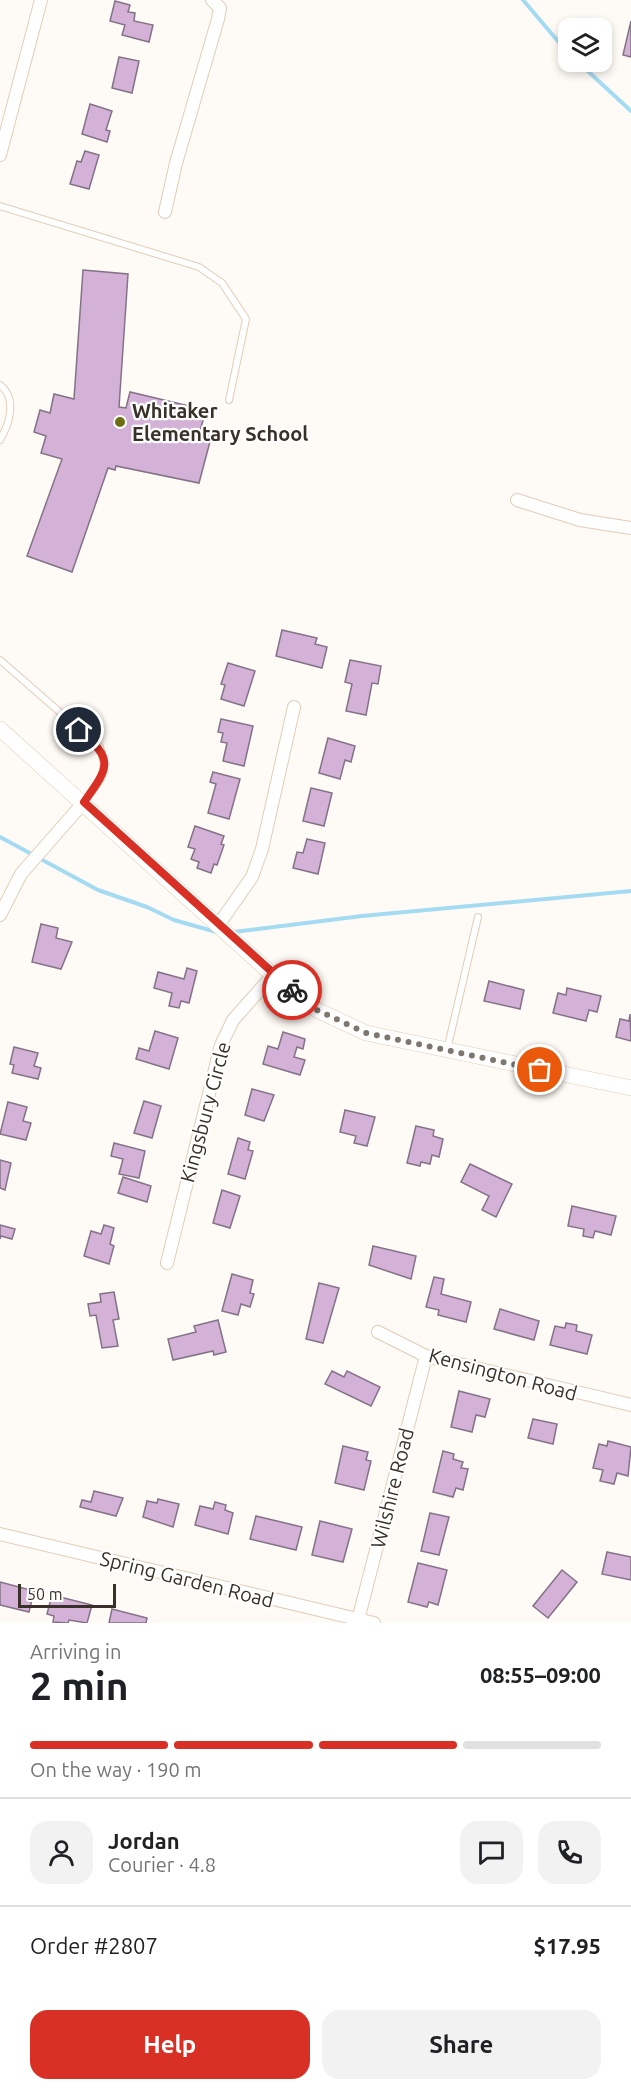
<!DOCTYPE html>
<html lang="en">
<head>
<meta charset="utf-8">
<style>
  body { margin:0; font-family:Ubuntu,sans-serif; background:#f2f2f2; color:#202124; height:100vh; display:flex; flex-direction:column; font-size:22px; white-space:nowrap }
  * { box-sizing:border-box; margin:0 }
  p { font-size:20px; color:#757577 }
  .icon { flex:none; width:33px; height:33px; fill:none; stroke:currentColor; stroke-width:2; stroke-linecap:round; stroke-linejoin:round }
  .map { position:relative; height:1623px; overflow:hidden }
  .side { display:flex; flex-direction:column; background:#fff; flex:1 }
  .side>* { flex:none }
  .tools { position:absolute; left:558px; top:18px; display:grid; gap:12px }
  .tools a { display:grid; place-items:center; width:54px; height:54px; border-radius:12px; background:#fff; box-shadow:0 3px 9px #0003; font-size:30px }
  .scale { position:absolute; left:18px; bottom:15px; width:98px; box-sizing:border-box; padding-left:6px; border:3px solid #393128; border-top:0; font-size:16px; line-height:21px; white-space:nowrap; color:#393128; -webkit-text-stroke:4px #fff; paint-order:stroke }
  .pin { position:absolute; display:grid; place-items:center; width:51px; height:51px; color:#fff; margin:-26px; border:3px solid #fff; border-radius:50%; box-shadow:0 2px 6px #0007 }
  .courier { position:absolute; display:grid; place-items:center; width:60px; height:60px; margin:-30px; border:4px solid #d93025; border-radius:50%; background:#fff; color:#222; box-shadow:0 2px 8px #0007 }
  .head em { font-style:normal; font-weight:700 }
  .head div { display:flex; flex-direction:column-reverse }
  .head { display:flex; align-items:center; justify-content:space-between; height:102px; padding:0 30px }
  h1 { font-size:39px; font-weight:700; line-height:45px }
  .bar { display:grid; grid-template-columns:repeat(4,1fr); gap:9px 6px; align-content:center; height:72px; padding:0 30px }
  .bar i { height:8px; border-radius:4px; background:#e0e0e0 }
  .bar .selected { background:#d93025 }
  .bar p { grid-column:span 4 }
  .line { display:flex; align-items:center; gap:15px; padding:0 30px; border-top:2px solid #e0e0e0 }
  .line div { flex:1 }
  .round { display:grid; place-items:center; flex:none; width:63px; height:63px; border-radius:18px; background:#f2f2f2 }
  .button { display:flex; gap:12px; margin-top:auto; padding:12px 30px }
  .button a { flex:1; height:69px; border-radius:18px; background:#d93025; color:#fff; font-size:24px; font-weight:700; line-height:69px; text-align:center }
  .button a+a { background:#f2f2f2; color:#202124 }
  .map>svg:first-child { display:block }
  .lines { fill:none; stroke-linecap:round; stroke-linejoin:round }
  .stream { stroke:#a5dbf2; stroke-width:4 }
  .building { fill:#d4b2d8; stroke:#847287; stroke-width:1.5 }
  .service-casing { stroke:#e2cdb7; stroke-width:8 }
  .minor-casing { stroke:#e2cdb7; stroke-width:14 }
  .tertiary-casing { stroke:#e2cdb7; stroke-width:16 }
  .service { stroke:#fff; stroke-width:6 }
  .minor { stroke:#fff; stroke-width:12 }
  .tertiary { stroke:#fff; stroke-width:15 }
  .done { stroke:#7e7770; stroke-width:6; stroke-dasharray:0 10.8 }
  .route { stroke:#d93025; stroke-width:8 }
  .poi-dot { fill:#6c6f13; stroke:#fff; stroke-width:2 }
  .labels { text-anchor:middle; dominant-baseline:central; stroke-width:4.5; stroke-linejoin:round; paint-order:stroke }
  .poi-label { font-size:20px; font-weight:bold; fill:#393128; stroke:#fff; text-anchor:start }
  .street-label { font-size:20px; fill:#393128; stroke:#fff }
</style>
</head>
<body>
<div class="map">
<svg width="631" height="1623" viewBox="0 0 631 1623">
  <rect width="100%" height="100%" fill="#fefaf5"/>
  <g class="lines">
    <g class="stream">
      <path d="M 523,0 L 568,53"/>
      <path d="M 578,62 L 631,111"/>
      <path d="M 0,837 L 98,890 L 147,907 L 174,920 L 220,933"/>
      <path d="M 233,932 L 362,916 L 631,891"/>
    </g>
  </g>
  <g class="building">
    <path d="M 115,1 L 130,5 L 128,12 L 135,13 L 134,21 L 153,25 L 149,42 L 122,35 L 125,25 L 110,21 Z"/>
    <path d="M 631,21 L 631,57 L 623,55 Z"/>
    <path d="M 119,57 L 139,61 L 132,93 L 112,88 Z"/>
    <path d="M 90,104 L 112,111 L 106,130 L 110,131 L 107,142 L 82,134 Z"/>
    <path d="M 85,151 L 99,155 L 89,189 L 70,184 L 77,161 L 81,162 Z"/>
    <path d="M 83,270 L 128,274 L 119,407 L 126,408 L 130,392 L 206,410 L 200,431 L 212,434 L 199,483 L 116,466 L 115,470 L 108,468 L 72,572 L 27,556 L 62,459 L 41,453 L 46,436 L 34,432 L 40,410 L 50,413 L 54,394 L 74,399 Z"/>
    <path d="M 282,630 L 317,638 L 315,644 L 327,647 L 322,668 L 276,656 Z"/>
    <path d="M 350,660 L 381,666 L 378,684 L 372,683 L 366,715 L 346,711 L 352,684 L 345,682 Z"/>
    <path d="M 228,663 L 255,671 L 244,706 L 221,699 L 225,685 L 221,684 Z"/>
    <path d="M 221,719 L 253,726 L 244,766 L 223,761 L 227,743 L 221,742 L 223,733 L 218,732 Z"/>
    <path d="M 328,738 L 355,746 L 351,762 L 345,760 L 340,779 L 319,773 Z"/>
    <path d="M 213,772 L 240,779 L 229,819 L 208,813 L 216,784 L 210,782 Z"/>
    <path d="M 311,788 L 332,793 L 324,826 L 303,821 Z"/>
    <path d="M 195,826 L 224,836 L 221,844 L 224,845 L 217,865 L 214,864 L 211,873 L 197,868 L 199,862 L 191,859 L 195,849 L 188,847 Z"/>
    <path d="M 307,839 L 325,843 L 318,874 L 293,868 L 297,852 L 303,853 Z"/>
    <path d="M 41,924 L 58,928 L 56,938 L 72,942 L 61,969 L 32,962 Z"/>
    <path d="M 187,968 L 197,971 L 189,1003 L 181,1001 L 179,1008 L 169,1006 L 172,993 L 154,988 L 158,972 L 184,979 Z"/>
    <path d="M 489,981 L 524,990 L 520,1009 L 484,1001 Z"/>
    <path d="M 567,988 L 601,996 L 597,1012 L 589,1010 L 586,1021 L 553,1013 L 558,993 L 566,995 Z"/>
    <path d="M 630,1014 L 631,1041 L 616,1037 L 620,1019 L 629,1021 Z"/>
    <path d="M 155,1031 L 178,1038 L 169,1069 L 136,1059 L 139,1048 L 149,1051 Z"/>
    <path d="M 283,1032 L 305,1039 L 303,1049 L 297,1047 L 294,1057 L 305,1060 L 300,1075 L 263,1064 L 268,1046 L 278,1049 Z"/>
    <path d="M 14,1047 L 38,1053 L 34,1066 L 41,1068 L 38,1079 L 12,1073 L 14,1065 L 10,1064 Z"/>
    <path d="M 252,1089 L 274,1095 L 264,1121 L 245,1115 Z"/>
    <path d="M 144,1101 L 161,1106 L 152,1138 L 134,1133 Z"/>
    <path d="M 8,1102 L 27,1107 L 23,1121 L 31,1123 L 26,1140 L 0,1134 Z"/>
    <path d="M 345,1110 L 375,1117 L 367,1146 L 354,1143 L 356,1136 L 340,1132 Z"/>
    <path d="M 416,1126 L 434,1130 L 433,1136 L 443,1139 L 439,1157 L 432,1155 L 430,1164 L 421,1162 L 420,1166 L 407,1163 Z"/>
    <path d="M 238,1138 L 250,1142 L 248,1150 L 253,1151 L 245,1179 L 228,1174 Z"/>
    <path d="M 114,1143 L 145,1151 L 139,1178 L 119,1174 L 123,1159 L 111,1156 Z"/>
    <path d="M 0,1160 L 11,1163 L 5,1190 L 0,1188 Z"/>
    <path d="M 470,1164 L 512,1184 L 496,1217 L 482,1210 L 489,1196 L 461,1182 Z"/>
    <path d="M 123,1177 L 151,1186 L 147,1202 L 118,1193 Z"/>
    <path d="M 222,1190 L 240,1196 L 230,1228 L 213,1223 Z"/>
    <path d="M 572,1206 L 616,1216 L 611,1235 L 595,1231 L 593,1238 L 583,1236 L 584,1229 L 568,1226 Z"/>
    <path d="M 0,1225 L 15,1229 L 12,1239 L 1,1236 L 0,1239 Z"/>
    <path d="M 104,1225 L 114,1228 L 110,1244 L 114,1246 L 109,1264 L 84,1256 L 91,1231 L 101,1234 Z"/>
    <path d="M 373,1246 L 416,1256 L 411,1279 L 369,1265 Z"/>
    <path d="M 232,1274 L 253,1280 L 250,1293 L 254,1294 L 250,1307 L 241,1304 L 238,1315 L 222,1311 Z"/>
    <path d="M 434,1277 L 444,1279 L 441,1294 L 471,1302 L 466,1322 L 438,1315 L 439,1310 L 426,1307 Z"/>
    <path d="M 319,1283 L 339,1288 L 323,1343 L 306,1339 Z"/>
    <path d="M 114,1292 L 119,1319 L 113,1320 L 118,1346 L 102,1348 L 96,1315 L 90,1316 L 88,1304 L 101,1302 L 100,1294 Z"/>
    <path d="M 500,1309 L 539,1321 L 534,1340 L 494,1329 Z"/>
    <path d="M 218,1320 L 226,1352 L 214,1355 L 213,1351 L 173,1360 L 168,1339 L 196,1332 L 194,1326 Z"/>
    <path d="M 566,1323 L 577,1325 L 576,1331 L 592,1335 L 587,1354 L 550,1345 L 555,1326 L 565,1328 Z"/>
    <path d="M 332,1371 L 344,1377 L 347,1371 L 380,1387 L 371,1406 L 325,1384 Z"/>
    <path d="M 459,1391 L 490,1399 L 485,1417 L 476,1415 L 472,1432 L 451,1427 Z"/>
    <path d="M 533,1419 L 557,1424 L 553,1444 L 528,1438 Z"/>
    <path d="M 608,1441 L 631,1447 L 628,1476 L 617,1473 L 614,1484 L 600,1481 L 603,1470 L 593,1468 L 599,1444 L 607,1446 Z"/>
    <path d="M 343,1446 L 368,1452 L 366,1460 L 371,1461 L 364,1490 L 335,1483 Z"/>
    <path d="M 443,1451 L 454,1454 L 453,1459 L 463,1462 L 461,1468 L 468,1469 L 463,1490 L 456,1488 L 453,1497 L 433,1492 Z"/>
    <path d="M 94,1491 L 123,1498 L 116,1516 L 80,1507 L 82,1500 L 91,1502 Z"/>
    <path d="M 158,1499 L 179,1504 L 173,1527 L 143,1517 L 147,1501 L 157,1503 Z"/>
    <path d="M 215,1502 L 226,1505 L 225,1510 L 233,1513 L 228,1534 L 195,1525 L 200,1506 L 213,1509 Z"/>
    <path d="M 430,1513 L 449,1517 L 439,1555 L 421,1551 Z"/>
    <path d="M 256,1516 L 302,1527 L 296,1550 L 250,1539 Z"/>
    <path d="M 320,1521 L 352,1529 L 343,1562 L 312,1555 Z"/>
    <path d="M 607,1552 L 631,1557 L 631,1580 L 602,1574 Z"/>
    <path d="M 418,1563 L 447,1570 L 438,1605 L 429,1602 L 427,1607 L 408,1602 Z"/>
    <path d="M 562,1570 L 577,1582 L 548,1618 L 533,1606 Z"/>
    <path d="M 0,1582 L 34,1591 L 29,1612 L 0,1605 Z"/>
    <path d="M 52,1595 L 92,1605 L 87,1623 L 69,1620 L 68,1623 L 53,1622 L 54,1616 L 47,1614 Z"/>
    <path d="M 112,1609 L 147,1618 L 146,1623 L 109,1623 Z"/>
  </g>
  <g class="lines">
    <defs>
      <g id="service">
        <path d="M 0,206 L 199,267 L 222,283 L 246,319 L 229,400"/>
        <path d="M 0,385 C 17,398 10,423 0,440"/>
        <path d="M 0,660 L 100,747 C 109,776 101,779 84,802"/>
        <path d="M 447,1050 L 478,917"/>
      </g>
      <g id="minor">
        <path d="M 0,155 L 41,0"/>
        <path d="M 165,212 L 176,163 L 218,19 L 220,8 L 212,0"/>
        <path d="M 517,500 L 580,520 L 631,528"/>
        <path d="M 0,915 L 21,874 L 84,802"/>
        <path d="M 219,924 L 252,877 L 262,849 L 294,707"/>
        <path d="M 167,1263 L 221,1045 L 233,1020 L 273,975"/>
        <path d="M 378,1332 L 426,1356 L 631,1405"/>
        <path d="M 0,1534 L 374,1623"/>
        <path d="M 358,1620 L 426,1356"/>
      </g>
      <path id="tertiary" d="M 0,729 L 273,975 L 317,1010 L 366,1033 L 631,1088"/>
    </defs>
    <use href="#service" class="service-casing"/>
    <use href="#minor" class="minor-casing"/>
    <use href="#tertiary" class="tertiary-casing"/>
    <use href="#service" class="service"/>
    <use href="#minor" class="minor"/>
    <use href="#tertiary" class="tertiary"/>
  </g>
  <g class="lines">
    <path class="done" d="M 292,990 L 317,1010 L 366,1033 L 540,1070"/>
    <path class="route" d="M 79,730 C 115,760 109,767 84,802 L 292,990"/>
  </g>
  <circle class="poi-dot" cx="120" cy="422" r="6"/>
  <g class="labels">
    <g class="poi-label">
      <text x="132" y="410">Whitaker<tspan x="132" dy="23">Elementary School</tspan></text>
    </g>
    <g class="street-label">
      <text transform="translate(205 1112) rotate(-75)">Kingsbury Circle</text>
      <text transform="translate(503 1374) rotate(15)">Kensington Road</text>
      <text transform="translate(392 1488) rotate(-76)">Wilshire Road</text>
      <text transform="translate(187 1579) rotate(14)">Spring Garden Road</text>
    </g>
  </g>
</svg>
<div class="tools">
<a><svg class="icon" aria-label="layers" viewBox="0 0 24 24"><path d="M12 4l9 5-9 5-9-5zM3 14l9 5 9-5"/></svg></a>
</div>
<div class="scale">50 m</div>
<div class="pin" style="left:540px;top:1070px;background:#ea580c"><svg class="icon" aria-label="bag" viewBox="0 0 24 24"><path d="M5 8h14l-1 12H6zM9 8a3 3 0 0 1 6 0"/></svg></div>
<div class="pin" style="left:79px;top:730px;background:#1f2937"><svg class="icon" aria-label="home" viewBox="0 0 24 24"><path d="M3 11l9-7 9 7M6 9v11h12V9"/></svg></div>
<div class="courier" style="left:292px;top:990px"><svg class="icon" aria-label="bike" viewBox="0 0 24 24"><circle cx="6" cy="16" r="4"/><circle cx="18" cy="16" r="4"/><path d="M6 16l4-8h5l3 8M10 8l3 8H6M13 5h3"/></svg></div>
</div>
<section class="side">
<div class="head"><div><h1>2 min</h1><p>Arriving in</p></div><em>08:55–09:00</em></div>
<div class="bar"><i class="selected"></i><i class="selected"></i><i class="selected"></i><i></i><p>On the way · 190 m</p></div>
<div class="line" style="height:108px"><a class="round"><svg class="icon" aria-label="person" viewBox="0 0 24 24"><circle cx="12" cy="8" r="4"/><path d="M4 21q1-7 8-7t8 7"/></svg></a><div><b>Jordan</b><p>Courier · 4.8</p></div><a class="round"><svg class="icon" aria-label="chat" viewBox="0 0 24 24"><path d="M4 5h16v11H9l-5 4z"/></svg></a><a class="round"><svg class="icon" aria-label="phone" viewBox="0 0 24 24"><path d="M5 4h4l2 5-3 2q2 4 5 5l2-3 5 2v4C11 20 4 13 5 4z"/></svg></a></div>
<div class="line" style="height:78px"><div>Order #2807</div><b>$17.95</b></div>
<div class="button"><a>Help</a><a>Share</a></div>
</section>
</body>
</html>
